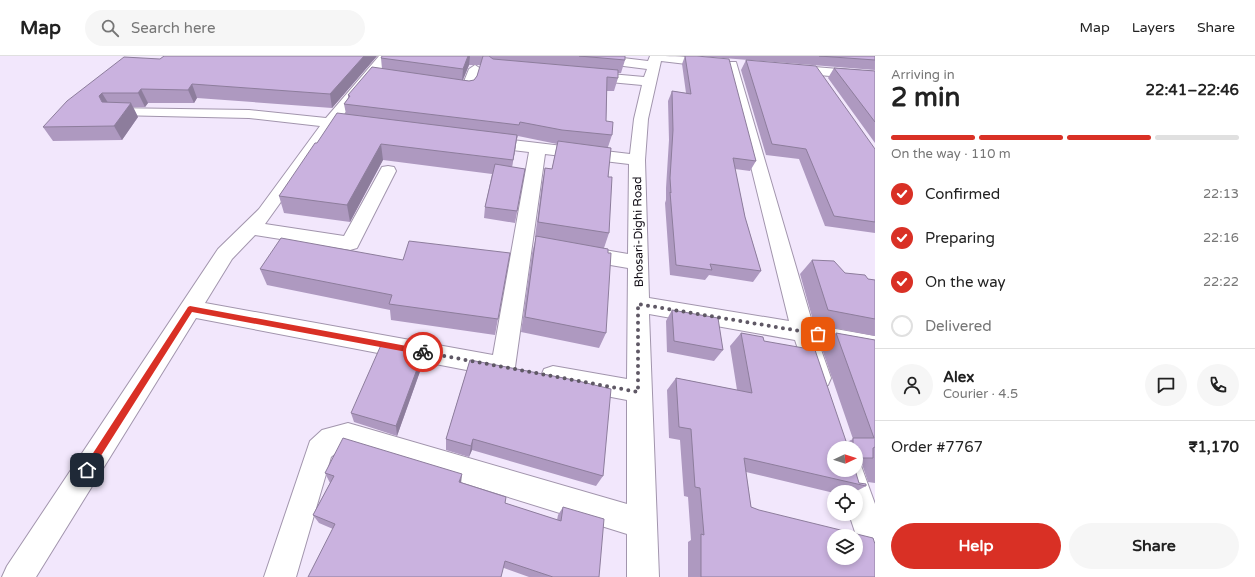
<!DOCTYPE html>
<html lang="en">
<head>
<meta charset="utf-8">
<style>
  body { margin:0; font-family:"Varela Round",sans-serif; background:#f6f6f6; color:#222; height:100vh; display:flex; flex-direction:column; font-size:15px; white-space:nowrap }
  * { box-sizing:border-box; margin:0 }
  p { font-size:13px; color:#767676 }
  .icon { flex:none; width:22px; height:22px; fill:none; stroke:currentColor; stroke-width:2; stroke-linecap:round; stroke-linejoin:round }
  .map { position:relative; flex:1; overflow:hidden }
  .side { display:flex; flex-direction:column; background:#fff; width:380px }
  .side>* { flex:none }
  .needle { width:26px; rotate:86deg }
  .fabs { position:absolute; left:827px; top:385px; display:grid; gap:8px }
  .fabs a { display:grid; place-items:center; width:36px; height:36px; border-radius:50%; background:#fff; box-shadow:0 2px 6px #0003; font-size:20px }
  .pin { position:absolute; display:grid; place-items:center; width:34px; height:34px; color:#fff; margin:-17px; border-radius:8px; box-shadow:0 2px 6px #0006 }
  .courier { position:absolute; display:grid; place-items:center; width:40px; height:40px; margin:-20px; border:3px solid #d93025; border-radius:50%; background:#fff; color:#222; box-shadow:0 1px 5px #0007 }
  .headline em { font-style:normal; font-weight:700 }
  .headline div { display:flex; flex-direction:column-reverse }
  .headline { display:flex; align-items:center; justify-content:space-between; height:68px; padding:0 16px }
  h1 { font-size:26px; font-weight:700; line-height:30px }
  .bar { display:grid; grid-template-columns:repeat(4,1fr); gap:6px 4px; align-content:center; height:48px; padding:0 16px }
  .bar i { height:5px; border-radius:3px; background:#e0e0e0 }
  .bar .on { background:#d93025 }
  .bar p { grid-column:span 4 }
  .line { display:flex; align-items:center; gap:10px; padding:0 16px; border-top:1px solid #e0e0e0 }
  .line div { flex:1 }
  .round { display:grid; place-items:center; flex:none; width:42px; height:42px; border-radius:21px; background:#f6f6f6 }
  ol { padding:0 16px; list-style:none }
  li { display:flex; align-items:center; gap:12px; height:44px }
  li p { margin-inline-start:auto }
  li .icon { padding:4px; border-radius:50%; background:#d93025; color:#fff; stroke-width:4 }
  li:last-child { color:#767676 }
  li i { width:22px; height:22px; border:2px solid #e0e0e0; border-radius:50% }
  .button { display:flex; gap:8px; margin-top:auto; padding:8px 16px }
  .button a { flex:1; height:46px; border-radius:24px; background:#d93025; color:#fff; font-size:16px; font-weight:700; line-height:46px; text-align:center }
  .button a+a { background:#f6f6f6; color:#222 }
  header { display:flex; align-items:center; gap:24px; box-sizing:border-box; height:56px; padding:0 20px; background:#fff; border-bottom:1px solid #e0e0e0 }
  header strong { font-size:19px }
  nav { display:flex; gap:22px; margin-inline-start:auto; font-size:14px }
  .search { width:280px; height:36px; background:#f6f6f6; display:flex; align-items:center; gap:10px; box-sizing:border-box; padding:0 14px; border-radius:22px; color:#767676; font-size:15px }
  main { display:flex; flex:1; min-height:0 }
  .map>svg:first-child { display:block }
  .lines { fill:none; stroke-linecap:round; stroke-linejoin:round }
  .minor-casing { stroke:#a295ad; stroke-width:2 }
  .minor { fill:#fff; fill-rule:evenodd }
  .wall { fill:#ae99c0; fill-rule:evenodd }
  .shaded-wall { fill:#8d7d9c }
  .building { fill:#cab2df; stroke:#8d7d9c; fill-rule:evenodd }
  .route { fill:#d93025 }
  .done { stroke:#5f5865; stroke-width:4; stroke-dasharray:0 7.2 }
  .labels { text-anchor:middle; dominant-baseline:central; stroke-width:3; stroke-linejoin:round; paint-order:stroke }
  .street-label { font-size:12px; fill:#100b14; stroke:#fff }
</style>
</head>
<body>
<header>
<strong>Map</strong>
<div class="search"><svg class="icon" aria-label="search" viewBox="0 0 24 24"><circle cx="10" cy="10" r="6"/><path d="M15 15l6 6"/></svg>Search here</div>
<nav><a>Map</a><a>Layers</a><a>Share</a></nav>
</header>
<main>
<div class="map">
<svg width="875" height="521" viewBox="0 0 875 521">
  <rect width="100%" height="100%" fill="#f2e7fc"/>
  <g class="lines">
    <defs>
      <g id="minor">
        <path d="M 379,0 L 392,0 L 340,63 L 365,67 L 367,70 L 365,73 L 360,74 L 334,72 L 265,168 L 344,180 L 382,111 L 388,110 L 394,111 L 396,115 L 357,192 L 350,194 L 255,179 L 232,203 L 205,247 L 493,299 L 529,96 L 487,91 L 482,89 L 479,86 L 482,83 L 487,81 L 630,98 L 634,63 L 642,29 L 588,24 L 581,20 L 588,16 L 644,21 L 647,13 L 577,4 L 571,0 L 606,0 L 648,5 L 650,0 C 662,0 712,0 718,7 L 712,11 L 661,5 L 648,63 L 645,104 L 649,242 L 789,265 L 726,9 L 728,6 L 736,6 L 813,269 L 875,280 L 875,298 L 819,288 L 831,322 L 828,329 L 819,332 L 810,329 L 795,284 L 649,258 L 659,521 L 627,521 L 627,478 L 348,391 L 339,394 L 331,401 L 296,521 L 264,521 L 310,385 L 322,374 L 348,367 L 627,448 L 627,344 L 553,330 L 544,327 L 541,320 L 544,313 L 553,310 L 627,323 L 628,212 L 581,204 L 574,202 L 571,197 L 574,192 L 581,190 L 628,198 L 629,108 L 545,98 L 515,311 L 511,318 L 503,321 L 196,262 L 36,521 L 2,521 L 7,510 L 218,193 L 259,153 L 320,70 L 249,62 L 115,59 L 110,58 L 108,55 L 110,52 L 249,54 L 326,62 Z"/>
        <path d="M 475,9 L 481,13 L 473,36 C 464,38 452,35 443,33 L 441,30 L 443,27 L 448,26 L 463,28 L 469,13 Z"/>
        <path d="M 790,9 L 875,16 L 875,24 L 785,16 L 784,13 Z"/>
        <path d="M 856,403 L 859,404 L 875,448 L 875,507 L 864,503 L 849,458 L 856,458 L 856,436 L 842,436 L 835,414 L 856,414 Z"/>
      </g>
    </defs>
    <use href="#minor" class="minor-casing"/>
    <use href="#minor" class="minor"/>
  </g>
  <g class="wall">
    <path d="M 164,0 L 377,0 L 332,52 L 197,42 L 194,47 L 148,47 L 145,51 L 133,51 L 138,61 L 122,84 L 53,85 L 43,71 L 160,3 Z"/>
    <path d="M 382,0 L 625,0 L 625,4 L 621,17 L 618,17 L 618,22 L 614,35 L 607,35 L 606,65 L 612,79 L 608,91 L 609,177 L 604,192 L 606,277 L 599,292 L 521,276 L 532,197 L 536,181 L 535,181 L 542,127 L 545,112 L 552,113 L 557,88 L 518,80 L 517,83 L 512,111 L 525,113 L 515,167 L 484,162 L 485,151 L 492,118 L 383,104 L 350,166 L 284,157 L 279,140 L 317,87 L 346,58 L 344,48 L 348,42 L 348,39 L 382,13 L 381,2 ZM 469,9 L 481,9 L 477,20 L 474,24 L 469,25 L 463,24 Z"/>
    <path d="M 685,0 L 697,0 L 756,105 L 750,115 L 735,113 L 745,161 L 761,215 L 753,226 L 709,219 L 705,224 L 670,219 L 665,147 L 666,144 L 666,132 L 669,84 L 668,45 L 672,35 L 686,37 L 682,8 Z"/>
    <path d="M 698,0 L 875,0 L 875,14 Z"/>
    <path d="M 746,4 L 875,93 L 875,177 L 825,170 L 799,103 L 766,99 L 741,14 Z"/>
    <path d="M 834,12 L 875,15 L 875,87 L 828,22 Z"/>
    <path d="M 403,204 L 507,213 L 495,279 L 391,264 L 390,254 L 267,229 L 260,213 Z"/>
    <path d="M 812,204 L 845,217 L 868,223 L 875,224 L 875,280 L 814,268 L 800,218 Z"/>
    <path d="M 672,254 L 723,294 L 714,305 L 667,296 L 666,265 Z"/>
    <path d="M 741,277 L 764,285 L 847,386 L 853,383 L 821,290 L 836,277 L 875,284 L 875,427 L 868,426 L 862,408 L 856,412 L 856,392 L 834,392 L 859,427 L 866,430 L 855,436 L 834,436 L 834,437 L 746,416 L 751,451 L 875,521 L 688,521 L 688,486 L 691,484 L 688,441 L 684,440 L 680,384 L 669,382 L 667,334 L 676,322 L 737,334 L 730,290 Z"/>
    <path d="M 423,297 L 423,307 L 397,380 L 354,366 L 351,357 Z"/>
    <path d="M 470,304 L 603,420 L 596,430 L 472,394 L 469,401 L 446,394 L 446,383 Z"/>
    <path d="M 325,417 L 461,427 L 505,447 L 557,464 L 558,459 L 563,451 L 599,521 L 529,521 L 504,512 L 333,473 L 319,467 L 313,459 L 330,427 Z"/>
  </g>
  <g class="shaded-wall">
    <path d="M 364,0 L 377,0 L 332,52 L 330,38 Z"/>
    <path d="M 468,0 L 470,0 L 469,9 L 462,26 L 463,13 Z"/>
    <path d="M 192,28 L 197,42 L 194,47 L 188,34 Z"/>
    <path d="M 141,33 L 148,47 L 145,51 L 138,37 Z"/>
    <path d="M 102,37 L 110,50 L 107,54 L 99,40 Z"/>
    <path d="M 131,47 L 138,61 L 122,84 L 114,70 Z"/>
    <path d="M 517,79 L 515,95 L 510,120 L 513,104 Z"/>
    <path d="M 381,88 L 383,104 L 350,166 L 347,149 Z"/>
    <path d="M 423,297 L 423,307 L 397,380 L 396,370 Z"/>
    <path d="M 473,383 L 472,394 L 469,401 L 471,390 Z"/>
    <path d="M 462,418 L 461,428 L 459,426 Z"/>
  </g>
  <g class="building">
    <path d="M 164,0 L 364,0 L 330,38 L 192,28 L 188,34 L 141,33 L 138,37 L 102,37 L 99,40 L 102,46 L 131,47 L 114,70 L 43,71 L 67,45 L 124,1 L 160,3 Z"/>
    <path d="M 382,0 L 468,0 L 463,13 L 381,2 Z"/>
    <path d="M 483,0 L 489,0 L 493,3 L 618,14 L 618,22 L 607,21 L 606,65 L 613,66 L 612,79 L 562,74 L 520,66 L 519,69 L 344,48 L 350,40 L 348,39 L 372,11 L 469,25 L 474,24 L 477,20 Z"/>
    <path d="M 579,0 L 625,0 L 625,4 Z"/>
    <path d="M 685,0 L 697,0 L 729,3 L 756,105 L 733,102 L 745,161 L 761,215 L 710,208 L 712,214 L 676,209 L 670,136 L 671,137 L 670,122 L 673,74 L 672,35 L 691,38 Z"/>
    <path d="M 819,0 L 875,0 L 875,4 Z"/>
    <path d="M 746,4 L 816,10 L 875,93 L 875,166 L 834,160 L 806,93 L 772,88 Z"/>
    <path d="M 834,12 L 875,15 L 875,66 Z"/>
    <path d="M 337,57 L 517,79 L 513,104 L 381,88 L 347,149 L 279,140 L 315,87 L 317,87 Z"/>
    <path d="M 558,85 L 611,92 L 608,121 L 612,121 L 609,177 L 538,166 L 545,112 L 552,113 Z"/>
    <path d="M 495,108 L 525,113 L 517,155 L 485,151 Z"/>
    <path d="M 536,180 L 608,193 L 608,197 L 611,197 L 606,277 L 525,261 Z"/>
    <path d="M 281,182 L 403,204 L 409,185 L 510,197 L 498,263 L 389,248 L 392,239 L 260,213 Z"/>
    <path d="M 812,204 L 834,205 L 845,217 L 865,219 L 868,223 L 875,224 L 875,263 L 828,254 Z"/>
    <path d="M 672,254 L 718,262 L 723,294 L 674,285 Z"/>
    <path d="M 741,277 L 763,281 L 764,285 L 815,294 L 848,391 L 852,392 L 834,392 L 834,414 L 855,414 L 859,427 L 866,428 L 866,430 L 744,402 L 751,451 L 759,454 L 873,482 L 875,488 L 875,521 L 701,521 L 701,478 L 704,479 L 700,432 L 695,431 L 691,373 L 679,371 L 676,322 L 752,337 ZM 834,480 L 856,480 L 856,502 L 834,502 Z"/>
    <path d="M 836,277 L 875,284 L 875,391 L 873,392 L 873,402 L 856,402 L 856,392 L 853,392 L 853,382 L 874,382 Z"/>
    <path d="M 381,289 L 423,297 L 396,370 L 351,357 Z"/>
    <path d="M 470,304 L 574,324 L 611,333 L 603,420 L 473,383 L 471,390 L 446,383 Z"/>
    <path d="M 343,382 L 462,418 L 459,426 L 506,441 L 505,447 L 561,465 L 563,451 L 604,463 L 599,521 L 553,521 L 505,505 L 501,521 L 308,521 L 335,468 L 313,459 L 334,420 L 325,417 Z"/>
  </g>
  <path class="route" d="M 190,250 L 423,293 L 426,296 L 423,299 L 192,256 L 90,417 L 84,417 L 84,411 L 188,251 Z"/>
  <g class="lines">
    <path class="done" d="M 423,296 L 638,336 L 638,248 L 818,278"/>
  </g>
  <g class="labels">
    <g class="street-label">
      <text transform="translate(638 176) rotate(-91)">Bhosari-Dighi Road</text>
    </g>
  </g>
</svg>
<div class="fabs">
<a><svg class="needle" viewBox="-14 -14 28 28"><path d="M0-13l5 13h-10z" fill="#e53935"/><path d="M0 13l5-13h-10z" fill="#767676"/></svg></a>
<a><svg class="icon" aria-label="locate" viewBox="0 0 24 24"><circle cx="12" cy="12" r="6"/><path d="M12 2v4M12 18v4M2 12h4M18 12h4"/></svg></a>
<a><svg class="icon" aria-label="layers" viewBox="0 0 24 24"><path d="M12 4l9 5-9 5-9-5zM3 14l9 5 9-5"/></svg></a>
</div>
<div class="pin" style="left:818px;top:278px;background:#ea580c"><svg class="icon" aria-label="bag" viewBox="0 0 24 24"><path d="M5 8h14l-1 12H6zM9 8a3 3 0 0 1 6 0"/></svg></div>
<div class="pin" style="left:87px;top:414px;background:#1f2937"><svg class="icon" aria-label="home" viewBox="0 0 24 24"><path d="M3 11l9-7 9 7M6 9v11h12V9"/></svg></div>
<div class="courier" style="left:423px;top:296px"><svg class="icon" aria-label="bike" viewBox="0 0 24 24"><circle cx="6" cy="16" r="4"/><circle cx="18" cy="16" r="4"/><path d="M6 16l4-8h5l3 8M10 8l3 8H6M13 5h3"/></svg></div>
</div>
<section class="side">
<div class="headline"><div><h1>2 min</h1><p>Arriving in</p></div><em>22:41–22:46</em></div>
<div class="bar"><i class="on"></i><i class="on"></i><i class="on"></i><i></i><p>On the way · 110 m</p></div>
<ol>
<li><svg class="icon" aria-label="check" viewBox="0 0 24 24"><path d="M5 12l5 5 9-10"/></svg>Confirmed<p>22:13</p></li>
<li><svg class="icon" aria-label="check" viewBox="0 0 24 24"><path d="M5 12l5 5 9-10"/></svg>Preparing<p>22:16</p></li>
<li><svg class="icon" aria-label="check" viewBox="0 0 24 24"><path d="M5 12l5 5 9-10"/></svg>On the way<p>22:22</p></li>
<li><i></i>Delivered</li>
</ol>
<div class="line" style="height:72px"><a class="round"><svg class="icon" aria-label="person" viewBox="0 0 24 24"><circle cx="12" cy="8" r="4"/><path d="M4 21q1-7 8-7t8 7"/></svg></a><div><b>Alex</b><p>Courier · 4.5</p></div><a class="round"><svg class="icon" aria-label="chat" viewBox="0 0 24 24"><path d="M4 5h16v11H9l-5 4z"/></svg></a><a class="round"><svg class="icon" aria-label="phone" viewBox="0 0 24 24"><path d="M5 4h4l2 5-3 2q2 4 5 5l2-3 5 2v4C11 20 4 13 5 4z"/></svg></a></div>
<div class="line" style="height:52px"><div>Order #7767</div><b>₹1,170</b></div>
<div class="button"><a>Help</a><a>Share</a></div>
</section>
</main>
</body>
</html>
